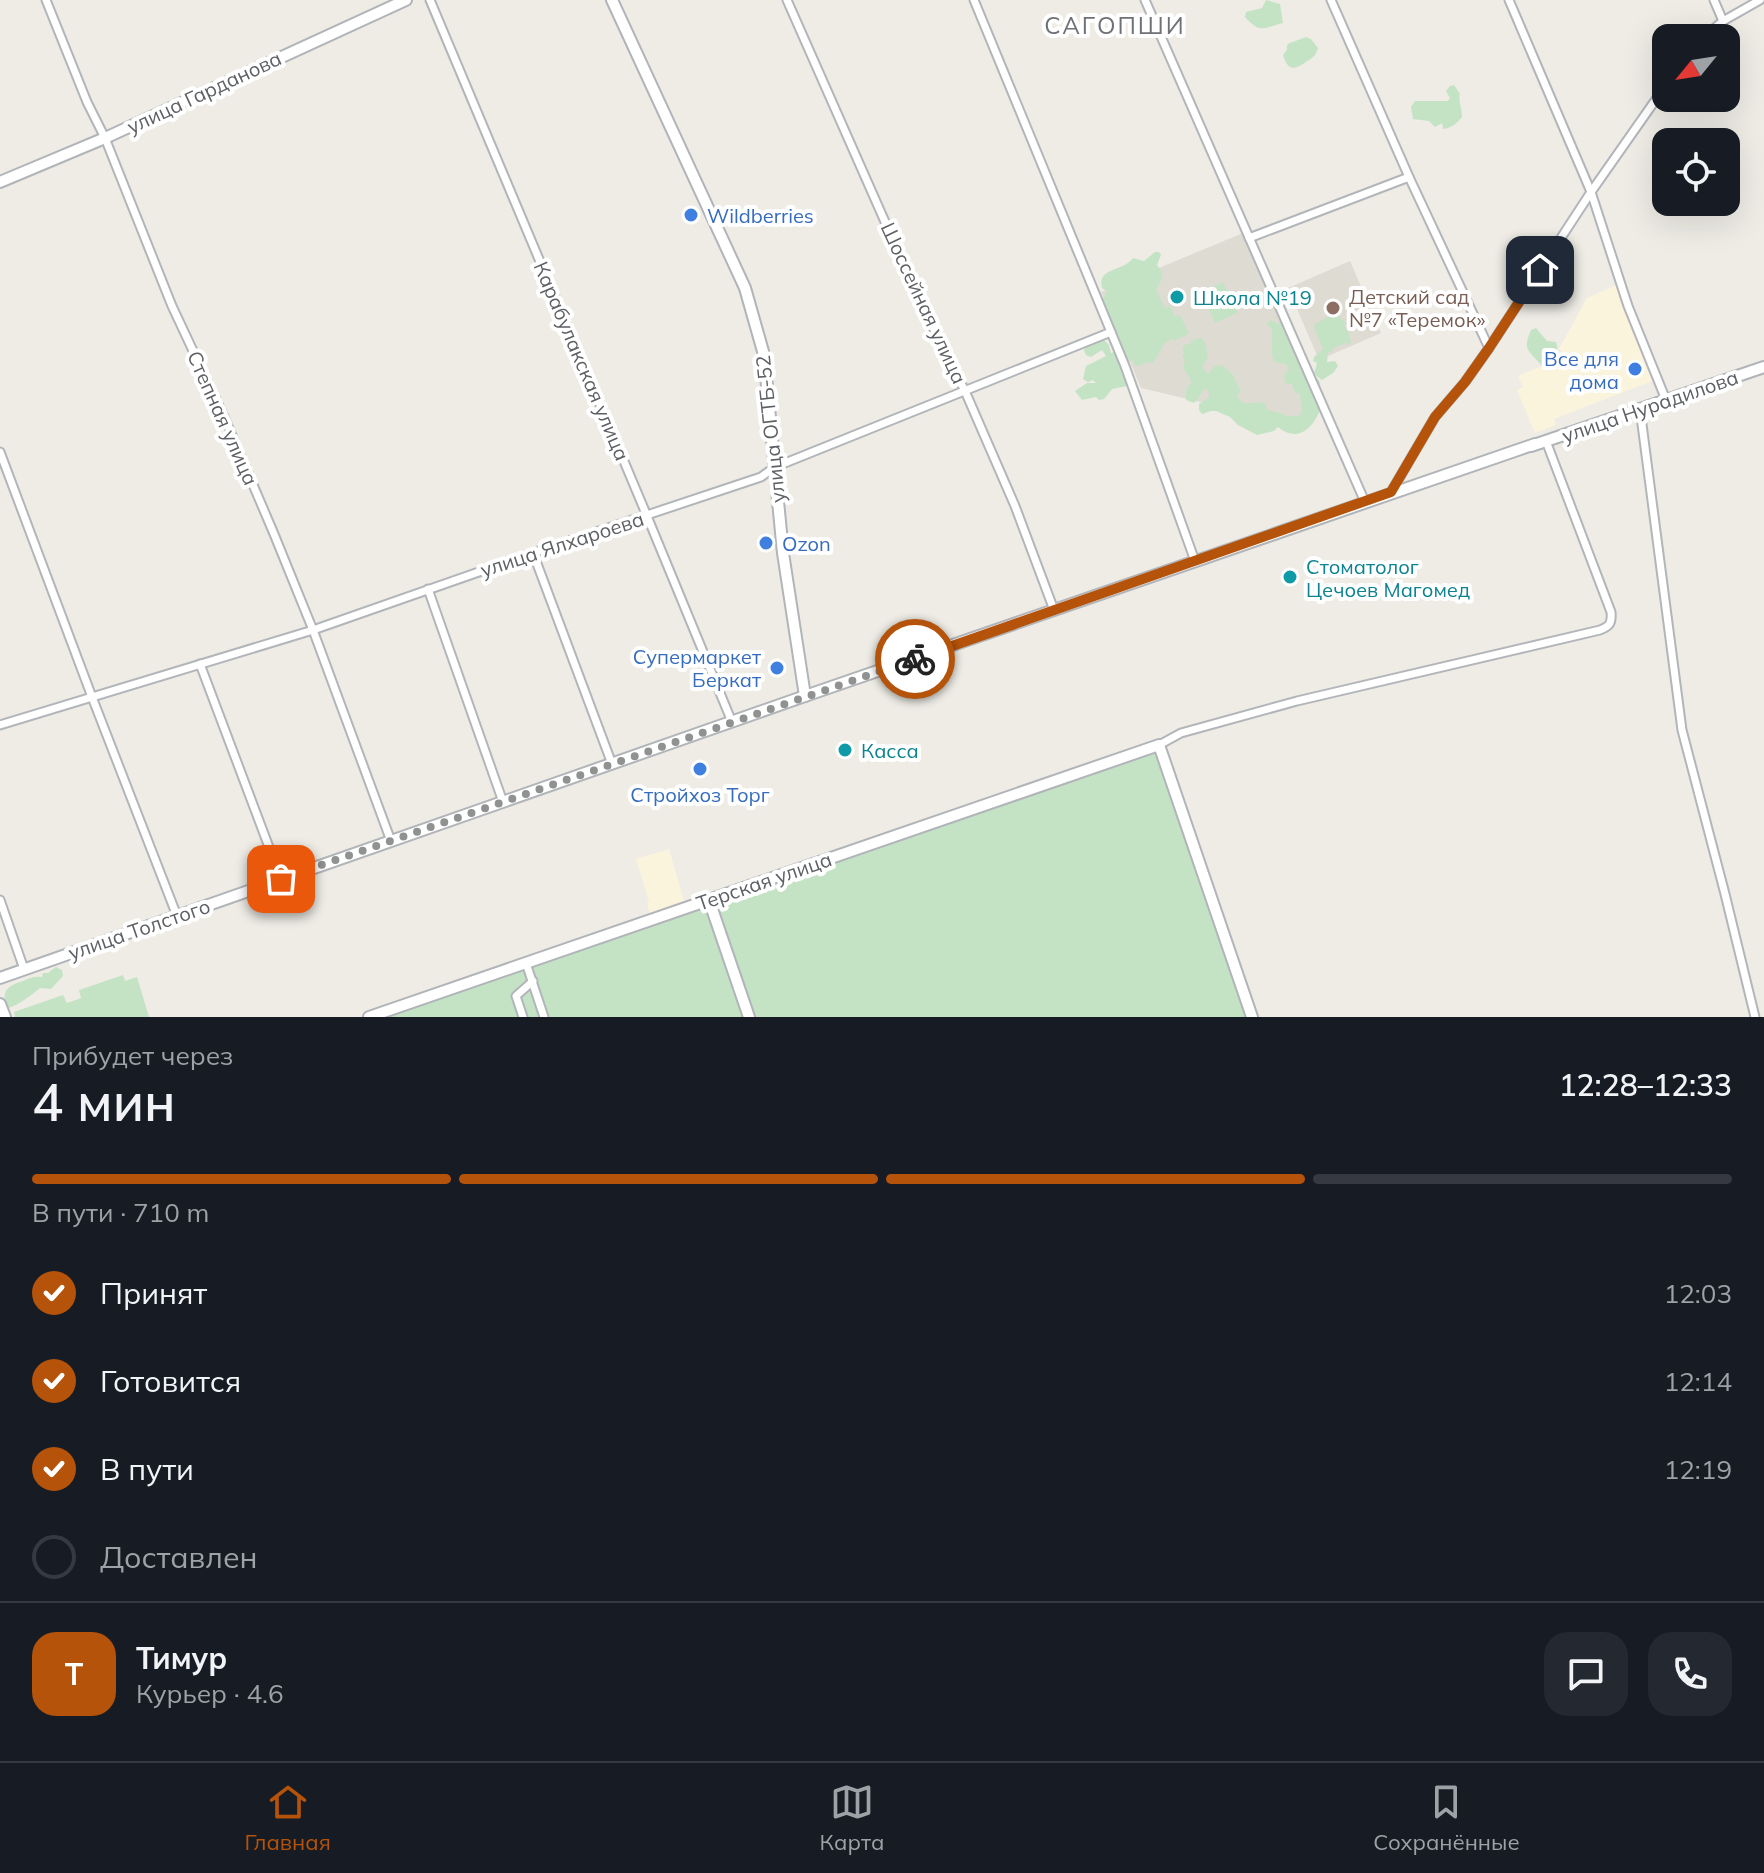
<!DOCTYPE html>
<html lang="ru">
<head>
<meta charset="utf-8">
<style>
  body { margin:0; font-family:Mulish,sans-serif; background:#242831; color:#f1f3f6; height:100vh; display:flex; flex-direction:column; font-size:30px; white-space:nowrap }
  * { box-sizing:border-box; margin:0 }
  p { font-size:26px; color:#9ea1a6 }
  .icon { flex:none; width:44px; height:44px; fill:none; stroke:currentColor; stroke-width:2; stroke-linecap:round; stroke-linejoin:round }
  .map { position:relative; height:1017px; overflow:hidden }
  .sheet { display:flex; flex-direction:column; background:#171b24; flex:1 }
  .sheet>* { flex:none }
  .needle { width:52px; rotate:240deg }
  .fabs { position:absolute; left:1652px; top:24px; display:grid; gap:16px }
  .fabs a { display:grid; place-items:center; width:88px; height:88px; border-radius:16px; background:#171b24; box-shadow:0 8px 32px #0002; font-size:40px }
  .pin { position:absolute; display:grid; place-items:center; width:68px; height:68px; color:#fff; margin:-34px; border-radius:16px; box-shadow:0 4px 12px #0006 }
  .courier { position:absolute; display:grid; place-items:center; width:80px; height:80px; margin:-40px; border:6px solid #b45309; border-radius:50%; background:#fff; color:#222; box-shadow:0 2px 10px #0007 }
  .head em { font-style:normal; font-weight:600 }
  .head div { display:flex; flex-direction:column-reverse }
  .head { display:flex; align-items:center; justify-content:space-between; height:136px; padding:0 32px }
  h1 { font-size:52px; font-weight:600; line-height:60px }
  .bar { display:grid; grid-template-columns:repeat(4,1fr); gap:12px 8px; align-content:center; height:96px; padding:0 32px }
  .bar i { height:10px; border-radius:6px; background:#363941 }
  .bar .current { background:#b45309 }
  .bar p { grid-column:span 4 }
  .line { display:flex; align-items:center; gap:20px; padding:0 32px; border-top:2px solid #363941 }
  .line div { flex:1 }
  .round { display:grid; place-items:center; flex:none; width:84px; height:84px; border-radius:24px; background:#242831 }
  ol { padding:0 32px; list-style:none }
  li { display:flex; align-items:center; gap:24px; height:88px }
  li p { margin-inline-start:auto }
  li .icon { padding:8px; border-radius:50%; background:#b45309; color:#fff; stroke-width:4 }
  li:last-child { color:#9ea1a6 }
  li i { width:44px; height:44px; border:4px solid #363941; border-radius:50% }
  .tab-bar { display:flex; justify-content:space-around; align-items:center; height:112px; border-top:2px solid #363941; background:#171b24; font-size:22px; color:#9ea1a6 }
  .tab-bar a { display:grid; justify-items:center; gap:4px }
  .tab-bar .current { color:#b45309 }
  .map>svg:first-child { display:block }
  .commercial { fill:#fbf4dd }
  .education { fill:#dedbd3 }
  .green { fill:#c4e3c5 }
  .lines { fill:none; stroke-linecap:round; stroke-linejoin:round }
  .street-casing { stroke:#b2b5b9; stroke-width:11 }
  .secondary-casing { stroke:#b1b4b9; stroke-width:14 }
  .street { stroke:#fff; stroke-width:7 }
  .secondary { stroke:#fff; stroke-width:10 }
  .done { stroke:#909191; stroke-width:8; stroke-dasharray:0 14.4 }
  .route { stroke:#b45309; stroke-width:10 }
  .shop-dot { fill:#3f7fe0; stroke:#fff; stroke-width:3 }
  .culture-dot { fill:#0f9aa8; stroke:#fff; stroke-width:3 }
  .education-dot { fill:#8d6e63; stroke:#fff; stroke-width:3 }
  .labels { text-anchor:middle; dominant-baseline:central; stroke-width:8; stroke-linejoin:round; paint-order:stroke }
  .street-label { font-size:20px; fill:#5d6064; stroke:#fff }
  .shop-label { font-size:20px; fill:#366cbe; stroke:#fff; text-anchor:start }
  .education-label { font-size:20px; fill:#785e54; stroke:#fff; text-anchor:start }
  .culture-label { font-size:20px; fill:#0d838f; stroke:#fff; text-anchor:start }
  .quarter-label { font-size:24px; letter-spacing:2px; fill:#6e7276; stroke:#fff }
</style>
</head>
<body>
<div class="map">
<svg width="1764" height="1017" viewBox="0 0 1764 1017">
  <rect width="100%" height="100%" fill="#eeece5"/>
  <g class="commercial">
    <path d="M 1616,285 L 1652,381 L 1554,419 L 1556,425 L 1535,433 L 1517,390 L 1523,387 L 1518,376 L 1566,356 L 1559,349 L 1587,298 Z"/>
    <path d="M 669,849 L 684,901 L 661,909 L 661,911 L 650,915 L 647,902 L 649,901 L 636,859 Z"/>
  </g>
  <g class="education">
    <path d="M 1243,233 L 1318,413 L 1293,424 L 1141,388 L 1101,292 Z"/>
    <path d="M 1350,261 L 1381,333 L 1319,360 L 1288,288 Z"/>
  </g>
  <g class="green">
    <path d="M 1266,0 L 1280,4 L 1283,23 C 1263,28 1260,34 1245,17 L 1246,12 L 1262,8 Z"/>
    <path d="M 1306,37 L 1311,39 L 1318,48 C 1315,58 1311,58 1303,64 C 1292,71 1287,68 1283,55 L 1287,50 L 1287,45 L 1290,43 Z"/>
    <path d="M 1454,85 L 1460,94 C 1458,100 1462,109 1462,117 C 1457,123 1452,128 1443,129 L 1442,123 L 1435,127 L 1429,121 L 1413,119 L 1411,107 L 1415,101 L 1448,101 L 1450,98 L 1446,91 L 1450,86 Z"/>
    <path d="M 1155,252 L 1159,252 L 1161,255 L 1157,265 C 1166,276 1162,278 1156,290 L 1165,308 L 1170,306 L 1175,316 L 1180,315 L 1189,334 L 1174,341 L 1172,338 L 1165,343 L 1153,363 L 1147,362 L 1137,366 L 1134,364 L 1133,360 L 1129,362 L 1129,382 L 1127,386 L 1112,389 L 1104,399 L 1099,400 L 1096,397 L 1082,400 L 1075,391 L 1087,383 L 1096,383 L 1093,380 L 1088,382 L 1083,379 L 1086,366 L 1106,356 L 1102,350 L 1091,357 L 1086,355 L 1084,350 L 1086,346 L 1102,338 L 1109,345 L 1111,353 L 1114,352 L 1102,301 L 1107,291 L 1102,288 C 1097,267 1123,272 1133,258 L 1144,261 Z"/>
    <path d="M 1223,282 L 1237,313 L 1215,323 L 1201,292 Z"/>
    <path d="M 1335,313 L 1346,323 L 1344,326 L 1349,334 L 1351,343 L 1349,345 L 1344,342 L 1344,344 L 1333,348 L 1332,352 L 1328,352 L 1327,362 L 1335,361 L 1338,366 L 1333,373 L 1322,380 L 1314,374 L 1317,363 L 1313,361 L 1314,357 L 1323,349 L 1314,328 L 1315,324 Z"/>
    <path d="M 1271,320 L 1277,324 L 1280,322 L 1285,328 L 1291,329 L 1297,343 L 1300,342 L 1302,345 L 1302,348 L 1306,356 L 1304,374 C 1312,376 1324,377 1319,390 L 1324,393 C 1322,417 1303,448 1278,427 L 1274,431 L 1257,435 L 1238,425 L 1230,417 L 1216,411 L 1211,411 L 1202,414 L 1199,410 L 1199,404 L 1209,397 L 1209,393 L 1206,388 C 1200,392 1200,399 1194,403 L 1186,400 L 1186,390 L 1191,383 L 1190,378 L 1183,368 L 1185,360 L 1182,357 L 1184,353 L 1182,348 L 1186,344 L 1190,344 L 1193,340 L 1202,338 L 1205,342 L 1208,358 L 1202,367 L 1208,374 L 1214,367 L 1222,365 L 1233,375 L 1241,392 L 1237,396 C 1243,408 1254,401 1265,403 L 1267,410 L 1281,413 L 1285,416 L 1299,416 C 1305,408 1300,403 1300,394 L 1295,392 L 1292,384 L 1287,384 L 1284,380 L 1285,373 L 1289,370 L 1286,364 L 1274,362 C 1270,351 1273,342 1272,330 L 1267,324 Z"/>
    <path d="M 1536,328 L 1547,341 L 1556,342 C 1558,347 1557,351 1558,356 L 1542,366 C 1529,350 1522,351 1531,330 Z"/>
    <path d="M 1159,745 L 1252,1017 L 369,1017 Z"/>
    <path d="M 56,967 L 62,970 L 63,976 L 51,989 L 40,988 C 33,994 17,1006 8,1008 C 0,990 8,986 23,981 C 30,978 34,976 42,977 L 43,973 L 48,973 Z"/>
    <path d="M 123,975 L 125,981 L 137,977 L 149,1017 L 15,1017 L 14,1012 L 63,995 L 67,1003 L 81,998 L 79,990 Z"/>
  </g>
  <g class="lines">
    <defs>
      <g id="street">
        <path d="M 46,0 L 87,102 L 105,138 L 172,306 L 225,419 L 274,534 L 313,630 L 391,841"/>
        <path d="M 430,0 L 647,516 L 732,722"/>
        <path d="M 787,0 L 924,310 L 965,391 L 1015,506 L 1054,610"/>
        <path d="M 974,0 L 1125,366 L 1195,561"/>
        <path d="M 1145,0 L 1365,502"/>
        <path d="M 1331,0 L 1409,177 L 1489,348"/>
        <path d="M 1509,0 L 1591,192 L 1628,306 L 1666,400"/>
        <path d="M 1714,0 L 1723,21"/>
        <path d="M 1703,38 L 1723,21 L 1760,0"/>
        <path d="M 1249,238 L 1409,177"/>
        <path d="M 1640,409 L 1682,730 L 1725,894 L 1755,1017"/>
        <path d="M 0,452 L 92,697 L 177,916"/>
        <path d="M 1391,492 L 1435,417 L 1465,382 L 1489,348 L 1591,192 L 1666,85"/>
        <path d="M 533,553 L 612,764"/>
        <path d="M 428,589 L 503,802"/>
        <path d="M 200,664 L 281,879"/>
        <path d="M 0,725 L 313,630 L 533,553 L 761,477 L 775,467 L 1111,332"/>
        <path d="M 1159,745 L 1181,733 L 1297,701 L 1600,630 C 1610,626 1612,623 1611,612 L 1546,441"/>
        <path d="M 0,900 L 24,969"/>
        <path d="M 526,963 L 544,1017"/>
        <path d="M 523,1017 L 516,996 L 533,981"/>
      </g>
      <g id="secondary">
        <path d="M 612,0 L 745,288 L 764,355 L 783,553 L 805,696"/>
        <path d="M 0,182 L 105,138 L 406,0"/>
        <path d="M 1531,446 L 1764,367"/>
        <path d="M 709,900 L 749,1017"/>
        <path d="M 0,978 L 805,696 L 1535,444"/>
        <path d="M 0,1004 L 5,1017"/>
        <path d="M 369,1017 L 1159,745 L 1252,1017"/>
      </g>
    </defs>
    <use href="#street" class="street-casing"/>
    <use href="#secondary" class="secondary-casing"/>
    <use href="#street" class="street"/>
    <use href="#secondary" class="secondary"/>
  </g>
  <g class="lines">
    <path class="done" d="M 281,879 L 915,659"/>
    <path class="route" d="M 915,659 L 1391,492 L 1435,417 L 1465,382 L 1489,348 L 1540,270"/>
  </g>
  <g class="shop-dot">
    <circle cx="691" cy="215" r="8"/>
    <circle cx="1635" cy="369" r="8"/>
    <circle cx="766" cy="543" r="8"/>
    <circle cx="777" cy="668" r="8"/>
    <circle cx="700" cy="769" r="8"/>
  </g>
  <g class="culture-dot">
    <circle cx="1177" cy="297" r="8"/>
    <circle cx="1290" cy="577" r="8"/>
    <circle cx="845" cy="750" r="8"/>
  </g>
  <circle class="education-dot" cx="1333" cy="308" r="8"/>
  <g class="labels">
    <g class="street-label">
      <text transform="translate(204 92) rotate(-25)">улица Гарданова</text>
      <text transform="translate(924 303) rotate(65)">Шоссейная улица</text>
      <text transform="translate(582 361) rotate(67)">Карабулакская улица</text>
      <text transform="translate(1650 406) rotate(-19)">улица Нурадилова</text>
      <text transform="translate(223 418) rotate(66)">Степная улица</text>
      <text transform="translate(770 429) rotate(-96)">улица ОГТБ-52</text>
      <text transform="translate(562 544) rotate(-18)">улица Ялхароева</text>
      <text transform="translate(764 881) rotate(-19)">Терская улица</text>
      <text transform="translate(139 929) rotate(-19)">улица Толстого</text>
    </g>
    <g class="shop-label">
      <text x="707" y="215">Wildberries</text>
      <text x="1619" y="358" text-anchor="end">Все для<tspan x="1619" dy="23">дома</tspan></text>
      <text x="782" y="543">Ozon</text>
      <text x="761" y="656" text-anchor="end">Супермаркет<tspan x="761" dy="23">Беркат</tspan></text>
      <text x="700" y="794" text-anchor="middle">Стройхоз Торг</text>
    </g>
    <g class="education-label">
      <text x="1349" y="296">Детский сад<tspan x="1349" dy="23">№7 «Теремок»</tspan></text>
    </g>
    <g class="culture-label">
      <text x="1193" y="297">Школа №19</text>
      <text x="1306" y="566">Стоматолог<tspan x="1306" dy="23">Цечоев Магомед</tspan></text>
      <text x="861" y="750">Касса</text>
    </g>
    <g class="quarter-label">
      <text x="1115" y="25">САГОПШИ</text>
    </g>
  </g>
</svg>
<div class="fabs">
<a><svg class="needle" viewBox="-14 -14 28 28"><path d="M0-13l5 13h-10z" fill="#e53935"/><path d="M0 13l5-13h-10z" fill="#9ea1a6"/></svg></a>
<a><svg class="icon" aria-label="locate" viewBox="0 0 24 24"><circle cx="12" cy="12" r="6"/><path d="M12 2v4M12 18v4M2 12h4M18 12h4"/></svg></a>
</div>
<div class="pin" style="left:281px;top:879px;background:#ea580c"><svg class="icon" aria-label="bag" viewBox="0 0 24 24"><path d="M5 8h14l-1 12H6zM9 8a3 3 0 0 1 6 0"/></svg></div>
<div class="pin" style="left:1540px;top:270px;background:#1f2937"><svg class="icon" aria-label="home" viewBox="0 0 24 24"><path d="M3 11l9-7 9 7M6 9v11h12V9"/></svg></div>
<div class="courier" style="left:915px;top:659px"><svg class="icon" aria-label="bike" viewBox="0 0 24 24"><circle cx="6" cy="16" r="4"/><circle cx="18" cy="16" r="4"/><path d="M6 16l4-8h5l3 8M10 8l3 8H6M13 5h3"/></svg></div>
</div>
<section class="sheet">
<div class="head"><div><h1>4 мин</h1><p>Прибудет через</p></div><em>12:28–12:33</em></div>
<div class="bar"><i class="current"></i><i class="current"></i><i class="current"></i><i></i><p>В пути · 710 m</p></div>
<ol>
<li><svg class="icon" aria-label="check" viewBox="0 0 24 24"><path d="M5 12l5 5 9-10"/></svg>Принят<p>12:03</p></li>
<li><svg class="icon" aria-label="check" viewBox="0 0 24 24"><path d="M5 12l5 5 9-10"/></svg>Готовится<p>12:14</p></li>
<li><svg class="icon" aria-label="check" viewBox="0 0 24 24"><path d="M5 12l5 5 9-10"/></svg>В пути<p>12:19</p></li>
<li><i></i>Доставлен</li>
</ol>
<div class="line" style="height:144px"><b class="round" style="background:#b45309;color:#fff">Т</b><div><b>Тимур</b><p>Курьер · 4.6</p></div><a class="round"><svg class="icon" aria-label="chat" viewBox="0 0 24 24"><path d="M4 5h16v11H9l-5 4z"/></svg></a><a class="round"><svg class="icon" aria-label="phone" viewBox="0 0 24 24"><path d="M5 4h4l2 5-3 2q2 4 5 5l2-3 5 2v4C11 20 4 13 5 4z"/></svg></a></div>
</section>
<nav class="tab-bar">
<a class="current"><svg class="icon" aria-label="home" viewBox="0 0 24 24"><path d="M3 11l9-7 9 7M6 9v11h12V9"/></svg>Главная</a>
<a><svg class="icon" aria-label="map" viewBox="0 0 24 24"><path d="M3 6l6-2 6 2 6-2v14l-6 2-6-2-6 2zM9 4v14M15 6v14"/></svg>Карта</a>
<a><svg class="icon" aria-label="saved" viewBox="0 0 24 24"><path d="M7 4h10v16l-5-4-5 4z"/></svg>Сохранённые</a>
</nav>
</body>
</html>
